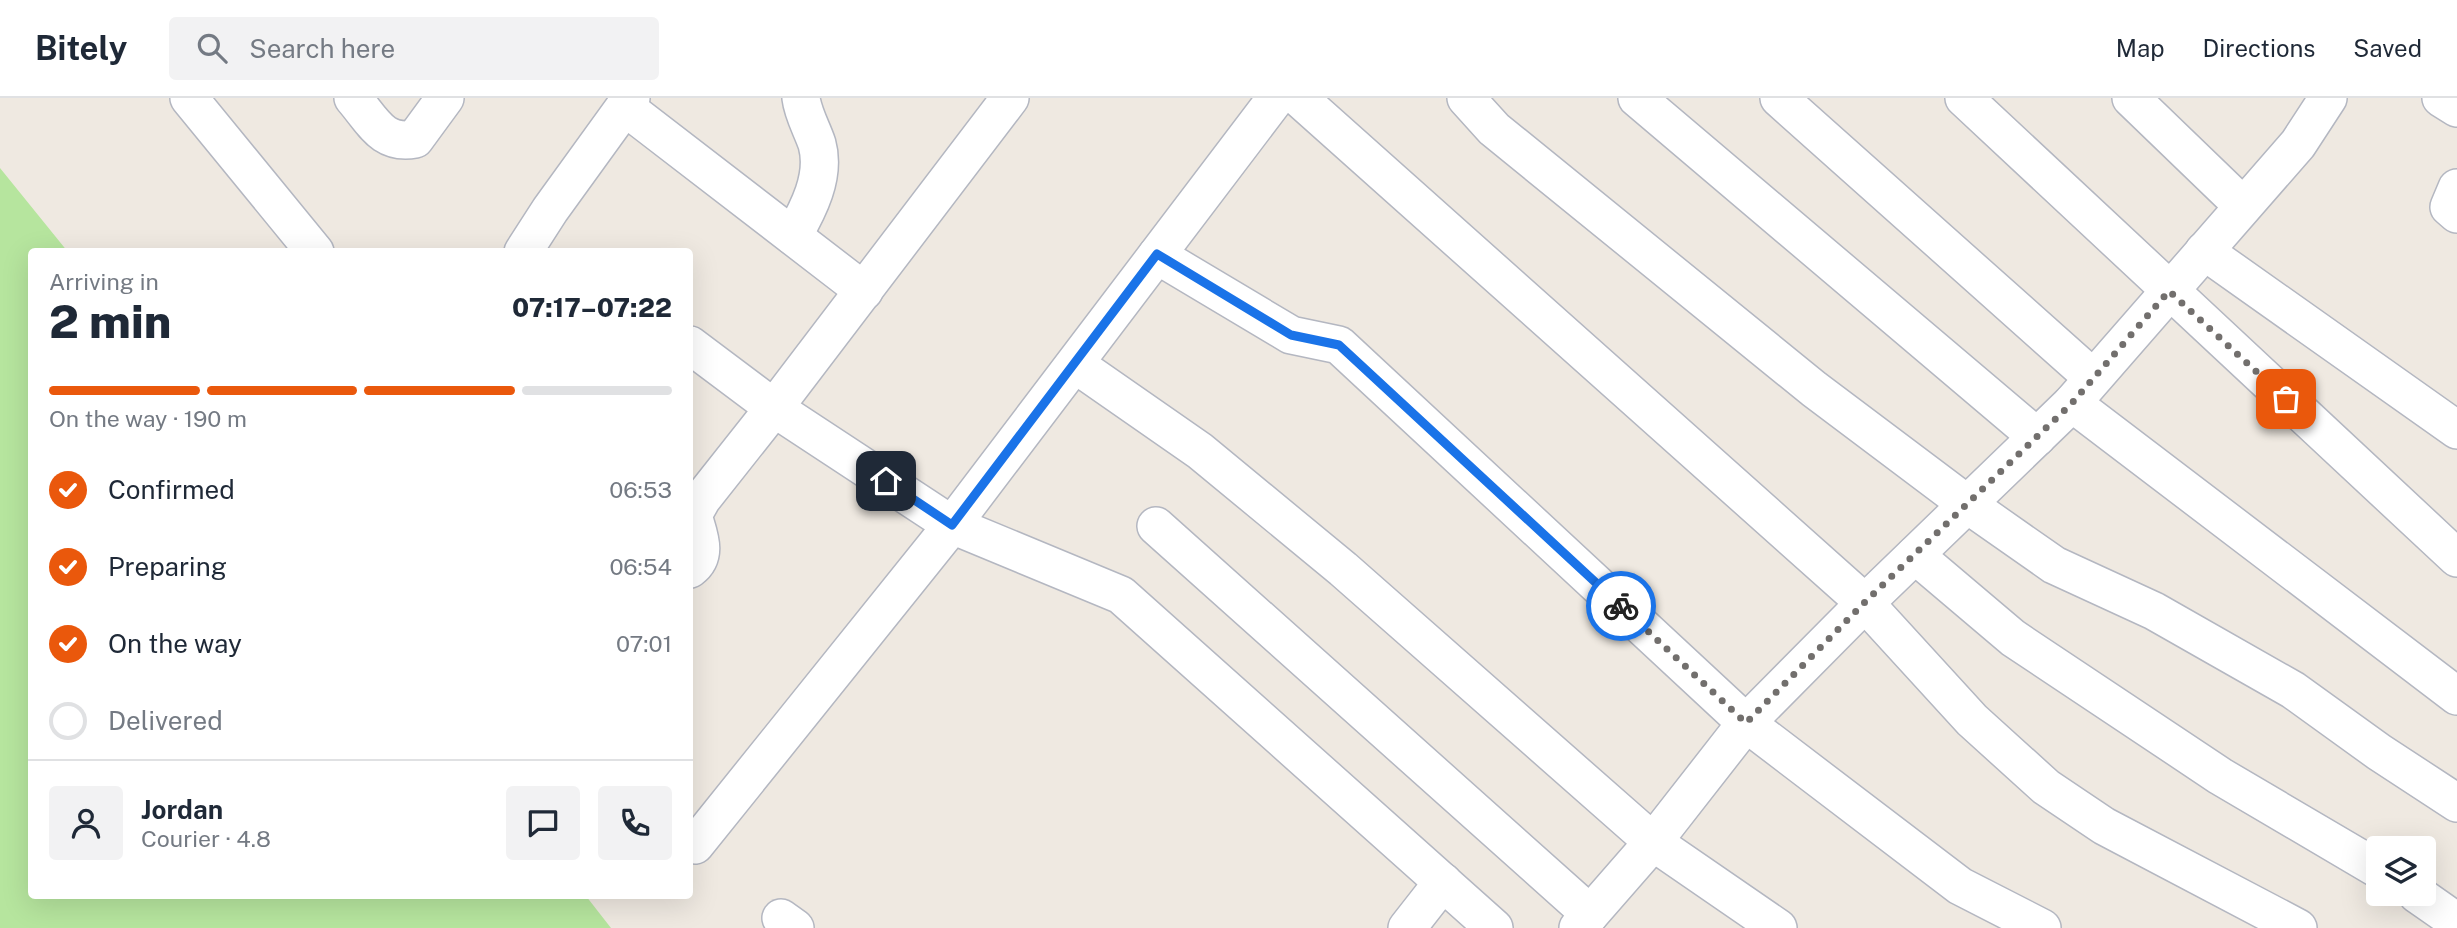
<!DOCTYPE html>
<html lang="en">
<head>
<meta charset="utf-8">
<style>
  body { margin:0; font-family:"Public Sans",sans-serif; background:#f2f2f3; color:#1f2937; height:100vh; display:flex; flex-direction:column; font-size:26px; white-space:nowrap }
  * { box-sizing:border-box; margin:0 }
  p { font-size:23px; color:#747a83 }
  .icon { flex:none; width:38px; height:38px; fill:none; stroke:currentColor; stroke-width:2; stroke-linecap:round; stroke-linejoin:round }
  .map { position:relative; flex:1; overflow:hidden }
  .panel { position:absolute; left:28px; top:150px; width:665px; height:651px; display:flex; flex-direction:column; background:#fff; border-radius:7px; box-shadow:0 7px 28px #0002 }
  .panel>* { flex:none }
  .buttons { position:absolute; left:2366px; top:738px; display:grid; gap:14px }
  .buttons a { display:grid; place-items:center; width:70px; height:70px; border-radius:7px; background:#fff; box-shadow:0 7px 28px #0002; font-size:35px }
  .pin { position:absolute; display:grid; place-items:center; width:60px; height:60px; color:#fff; margin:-30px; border-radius:14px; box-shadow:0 4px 10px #0006 }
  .courier { position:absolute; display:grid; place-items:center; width:70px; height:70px; margin:-35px; border:5px solid #1a73e8; border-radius:50%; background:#fff; color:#222; box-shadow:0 2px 9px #0007 }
  .overview em { font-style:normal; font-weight:800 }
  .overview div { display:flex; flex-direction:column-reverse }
  .overview { display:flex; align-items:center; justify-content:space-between; height:119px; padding:0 21px }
  h1 { font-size:46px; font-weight:800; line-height:52px }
  .bar { display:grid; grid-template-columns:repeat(4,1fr); gap:10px 7px; align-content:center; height:84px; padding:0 21px }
  .bar i { height:9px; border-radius:5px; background:#e0e1e3 }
  .bar .current { background:#ea580c }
  .bar p { grid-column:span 4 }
  .line { display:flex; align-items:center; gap:18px; padding:0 21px; border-top:2px solid #e0e1e3 }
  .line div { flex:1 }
  .round { display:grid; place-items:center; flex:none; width:74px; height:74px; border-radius:7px; background:#f2f2f3 }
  ol { padding:0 21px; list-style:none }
  li { display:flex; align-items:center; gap:21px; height:77px }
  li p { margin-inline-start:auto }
  li .icon { padding:7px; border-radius:50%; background:#ea580c; color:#fff; stroke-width:4 }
  li:last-child { color:#747a83 }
  li i { width:38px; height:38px; border:4px solid #e0e1e3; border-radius:50% }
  header { display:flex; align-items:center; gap:42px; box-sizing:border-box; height:98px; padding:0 35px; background:#fff; border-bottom:2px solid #e0e1e3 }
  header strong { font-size:33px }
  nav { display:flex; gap:38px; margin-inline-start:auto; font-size:24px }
  .search { width:490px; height:63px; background:#f2f2f3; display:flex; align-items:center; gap:18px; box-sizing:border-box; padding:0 24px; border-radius:7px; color:#747a83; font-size:26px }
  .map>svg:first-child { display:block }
  .green { fill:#b6e59e }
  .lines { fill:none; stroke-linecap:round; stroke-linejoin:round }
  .street-casing { stroke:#b4b7c1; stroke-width:40 }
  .street { stroke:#fff; stroke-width:37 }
  .done { stroke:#726f6d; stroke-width:7; stroke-dasharray:0 12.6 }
  .route { stroke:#1a73e8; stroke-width:9 }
</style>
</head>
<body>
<header>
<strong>Bitely</strong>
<div class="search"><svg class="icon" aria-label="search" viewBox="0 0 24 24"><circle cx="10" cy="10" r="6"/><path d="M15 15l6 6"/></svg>Search here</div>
<nav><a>Map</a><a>Directions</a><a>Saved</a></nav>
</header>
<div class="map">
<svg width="2457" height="830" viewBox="0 0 2457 830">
  <rect width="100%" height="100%" fill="#efe9e1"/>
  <path class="green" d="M 0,70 L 68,154 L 32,154 L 32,798 L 586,798 L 611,830 L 0,830 Z"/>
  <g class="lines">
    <defs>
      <g id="street">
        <path d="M 189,0 L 315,154"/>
        <path d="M 353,0 C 373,23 382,47 415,41 L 445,0"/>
        <path d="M 1299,0 L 1865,505 L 1972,622 L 2046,689 L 2104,728 L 2298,830"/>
        <path d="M 1466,0 L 1494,31 L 1814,291 L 1967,406 L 2054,467 L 2154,513 L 2293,592 L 2379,654 L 2457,705"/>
        <path d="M 1637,0 L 2037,339"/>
        <path d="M 1779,0 L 2093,280"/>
        <path d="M 1964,0 L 2457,460"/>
        <path d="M 2131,0 L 2243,108"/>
        <path d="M 2441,0 L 2457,10"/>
        <path d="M 625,9 L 864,193"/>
        <path d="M 2457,90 L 2449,109 L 2457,116"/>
        <path d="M 793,138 C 808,112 826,78 817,46 C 812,31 803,16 801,0"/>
        <path d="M 2204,153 L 2457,332"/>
        <path d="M 523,154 L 550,112 L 631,0"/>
        <path d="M 1157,157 L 1291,237 L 1339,247 L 1746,625 L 1960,788 L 2042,830"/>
        <path d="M 690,247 L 774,310 L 952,427 L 1121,497 L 1494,830"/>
        <path d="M 1075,266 L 1200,353 L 1343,471 L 1653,744 L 1778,830"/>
        <path d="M 2072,305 L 2457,598"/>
        <path d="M 1156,428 L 1590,816"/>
        <path d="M 1915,457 L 2013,540 L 2220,678 L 2378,771"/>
        <path d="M 690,471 C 709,457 698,436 693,417 L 702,401 L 774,310 L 1010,0"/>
        <path d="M 695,747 L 952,427 L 1276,0"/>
        <path d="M 2417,796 L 2457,824"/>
        <path d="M 781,820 L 795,830"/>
        <path d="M 1407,830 L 1443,784"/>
        <path d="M 1578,830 L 1653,744 L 1746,625 L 1865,505 L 2072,305 L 2298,46 L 2328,0"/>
      </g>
    </defs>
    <use href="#street" class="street-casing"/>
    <use href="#street" class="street"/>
  </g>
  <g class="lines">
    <path class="done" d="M 1621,508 L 1746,625 L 1864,505 L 2072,305 L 2169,193 L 2286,301"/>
    <path class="route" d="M 886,383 L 952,427 L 1157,156 L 1291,237 L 1339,247 L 1621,508"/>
  </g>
</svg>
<div class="buttons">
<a><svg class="icon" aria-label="layers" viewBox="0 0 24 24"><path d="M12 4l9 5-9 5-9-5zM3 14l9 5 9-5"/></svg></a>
</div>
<div class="pin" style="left:2286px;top:301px;background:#ea580c"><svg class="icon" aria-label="bag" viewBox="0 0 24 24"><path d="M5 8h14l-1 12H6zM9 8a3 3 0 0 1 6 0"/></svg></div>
<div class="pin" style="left:886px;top:383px;background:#1f2937"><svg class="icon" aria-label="home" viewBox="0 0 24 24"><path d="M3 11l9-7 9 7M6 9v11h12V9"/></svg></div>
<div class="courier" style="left:1621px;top:508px"><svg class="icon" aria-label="bike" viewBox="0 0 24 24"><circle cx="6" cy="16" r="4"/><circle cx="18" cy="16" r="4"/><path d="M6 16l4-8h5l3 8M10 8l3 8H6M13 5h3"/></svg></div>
<section class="panel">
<div class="overview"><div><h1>2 min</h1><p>Arriving in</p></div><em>07:17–07:22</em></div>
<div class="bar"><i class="current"></i><i class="current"></i><i class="current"></i><i></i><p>On the way · 190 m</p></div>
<ol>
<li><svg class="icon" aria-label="check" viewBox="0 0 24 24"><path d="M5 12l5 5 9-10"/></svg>Confirmed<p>06:53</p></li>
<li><svg class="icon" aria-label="check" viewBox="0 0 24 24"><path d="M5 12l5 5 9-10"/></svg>Preparing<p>06:54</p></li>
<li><svg class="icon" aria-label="check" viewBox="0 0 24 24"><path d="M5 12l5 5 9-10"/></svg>On the way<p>07:01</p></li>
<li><i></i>Delivered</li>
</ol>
<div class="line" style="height:126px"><a class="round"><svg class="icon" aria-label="person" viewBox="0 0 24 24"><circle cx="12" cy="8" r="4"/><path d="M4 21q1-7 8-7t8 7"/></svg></a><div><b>Jordan</b><p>Courier · 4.8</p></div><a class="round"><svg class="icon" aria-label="chat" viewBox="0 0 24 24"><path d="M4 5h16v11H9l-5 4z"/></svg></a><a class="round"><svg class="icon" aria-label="phone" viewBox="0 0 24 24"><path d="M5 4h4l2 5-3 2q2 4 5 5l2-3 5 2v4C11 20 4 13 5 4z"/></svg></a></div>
</section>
</div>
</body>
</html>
